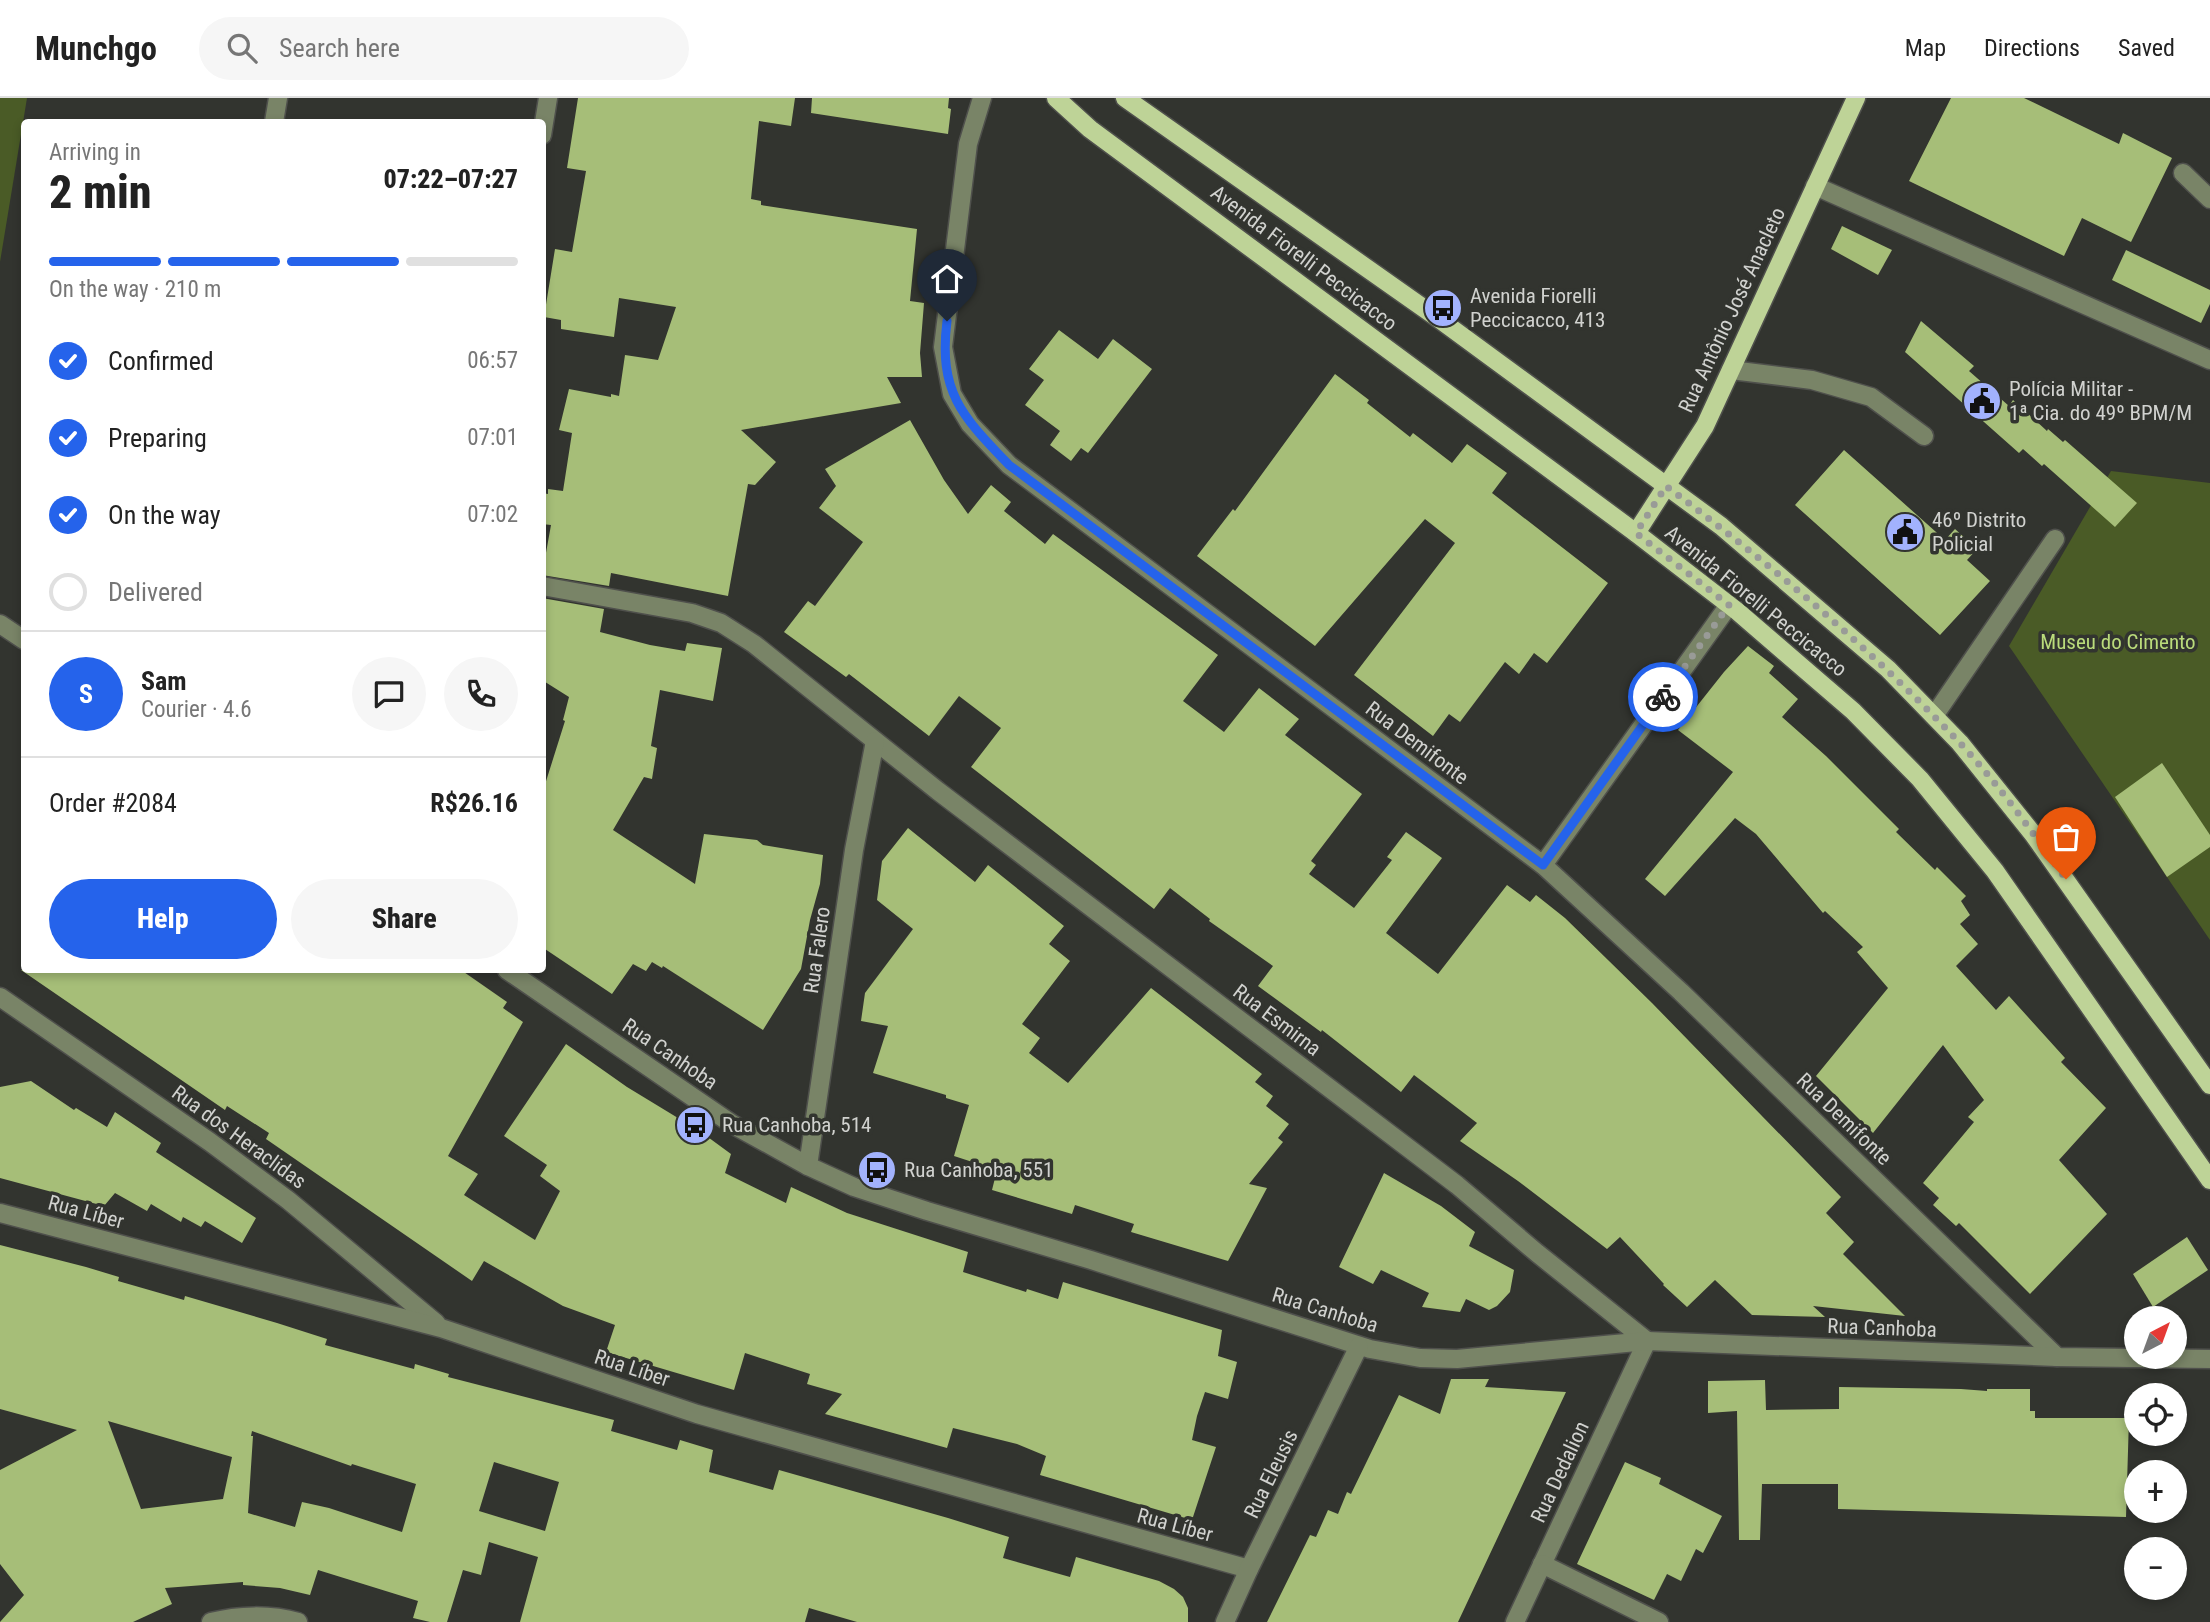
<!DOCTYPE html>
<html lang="en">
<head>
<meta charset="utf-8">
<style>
  body { margin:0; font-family:"Roboto Condensed",sans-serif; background:#f6f6f6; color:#222; height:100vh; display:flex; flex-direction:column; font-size:26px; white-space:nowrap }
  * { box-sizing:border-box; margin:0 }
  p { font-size:23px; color:#767676 }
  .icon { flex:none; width:38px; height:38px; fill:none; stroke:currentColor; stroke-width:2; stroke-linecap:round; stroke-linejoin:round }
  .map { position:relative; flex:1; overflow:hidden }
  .side { position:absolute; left:21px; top:21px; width:525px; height:854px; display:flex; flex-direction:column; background:#fff; border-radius:7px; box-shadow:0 4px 10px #0003 }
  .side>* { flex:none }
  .needle { width:46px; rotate:41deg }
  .fabs { position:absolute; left:2124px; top:1208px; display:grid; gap:14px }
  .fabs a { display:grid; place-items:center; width:63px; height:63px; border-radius:50%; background:#fff; box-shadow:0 4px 10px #0003; font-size:35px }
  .pin { position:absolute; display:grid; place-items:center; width:60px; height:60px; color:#fff; margin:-72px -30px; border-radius:50% 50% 50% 0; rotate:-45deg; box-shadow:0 0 7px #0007 }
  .pin .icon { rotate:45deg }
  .courier { position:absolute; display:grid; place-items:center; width:70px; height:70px; margin:-35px; border:5px solid #2563eb; border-radius:50%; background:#fff; color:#222; box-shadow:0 2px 9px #0007 }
  .headline em { font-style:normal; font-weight:800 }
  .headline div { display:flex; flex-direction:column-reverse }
  .headline { display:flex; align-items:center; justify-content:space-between; height:119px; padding:0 28px }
  h1 { font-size:46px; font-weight:800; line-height:52px }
  .bar { display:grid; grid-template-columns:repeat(4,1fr); gap:10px 7px; align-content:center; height:84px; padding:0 28px }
  .bar i { height:9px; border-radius:5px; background:#e0e0e0 }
  .bar .on { background:#2563eb }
  .bar p { grid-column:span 4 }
  .line { display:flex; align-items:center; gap:18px; padding:0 28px; border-top:2px solid #e0e0e0 }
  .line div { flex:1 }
  .round { display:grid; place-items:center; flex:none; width:74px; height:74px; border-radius:37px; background:#f6f6f6 }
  ol { padding:0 28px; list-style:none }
  li { display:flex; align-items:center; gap:21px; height:77px }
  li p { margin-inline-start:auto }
  li .icon { padding:7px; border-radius:50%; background:#2563eb; color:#fff; stroke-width:4 }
  li:last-child { color:#767676 }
  li i { width:38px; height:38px; border:4px solid #e0e0e0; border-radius:50% }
  .action { display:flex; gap:14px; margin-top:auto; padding:14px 28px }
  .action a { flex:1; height:80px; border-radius:42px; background:#2563eb; color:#fff; font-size:28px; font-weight:800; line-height:80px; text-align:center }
  .action a+a { background:#f6f6f6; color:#222 }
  header { display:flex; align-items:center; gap:42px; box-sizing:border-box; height:98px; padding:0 35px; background:#fff; border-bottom:2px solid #e0e0e0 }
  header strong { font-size:33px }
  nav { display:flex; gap:38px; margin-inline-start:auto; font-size:24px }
  .search { width:490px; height:63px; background:#f6f6f6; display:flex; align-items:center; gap:18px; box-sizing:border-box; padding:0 24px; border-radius:38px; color:#767676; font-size:26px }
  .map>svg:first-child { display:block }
  .green { fill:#4a5b26 }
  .building { fill:#a6be78; fill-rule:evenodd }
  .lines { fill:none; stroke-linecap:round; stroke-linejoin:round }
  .minor-casing { stroke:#4f504c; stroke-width:21 }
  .major-casing { stroke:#4f504c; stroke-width:21 }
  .minor { stroke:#798467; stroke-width:18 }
  .major { stroke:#bed397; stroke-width:18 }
  .done { stroke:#999b97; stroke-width:7; stroke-dasharray:0 12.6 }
  .route { stroke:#2563eb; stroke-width:9 }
  .labels { text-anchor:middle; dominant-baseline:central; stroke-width:7; stroke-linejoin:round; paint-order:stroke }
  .street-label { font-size:21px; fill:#d1d2cf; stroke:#32342f }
  .poi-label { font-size:21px; fill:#d1d2cf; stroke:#32342f; text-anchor:start }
  .park-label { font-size:21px; fill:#badb7b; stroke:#32342f }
</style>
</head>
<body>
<header>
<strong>Munchgo</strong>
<div class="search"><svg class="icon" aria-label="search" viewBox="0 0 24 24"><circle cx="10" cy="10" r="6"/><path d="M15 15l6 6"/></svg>Search here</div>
<nav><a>Map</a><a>Directions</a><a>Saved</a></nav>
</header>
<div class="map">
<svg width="2210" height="1524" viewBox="0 0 2210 1524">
  <rect width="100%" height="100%" fill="#32342f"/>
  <g class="green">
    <path d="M 0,0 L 27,0 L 0,164 Z"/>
    <path d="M 2111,373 L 2210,385 L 2210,842 L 2009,548 Z"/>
  </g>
  <g class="building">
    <path d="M 578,0 L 795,0 L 791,28 L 759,23 L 751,101 L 761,103 L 761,107 L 917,131 L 910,203 L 924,205 L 920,255 L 922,279 L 887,279 L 901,305 L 741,332 L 776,364 L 755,387 L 748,386 L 728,498 L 611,475 L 609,488 L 542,477 L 551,427 L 542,426 L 542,395 L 548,396 L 548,391 L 563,393 L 572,335 L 559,332 L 569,291 L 611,299 L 611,296 L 619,298 L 625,257 L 658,262 L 676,209 L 619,200 L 614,239 L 561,231 L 561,222 L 544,219 L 555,151 L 572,154 L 586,73 L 567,70 Z"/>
    <path d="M 812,0 L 949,0 L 948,10 L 951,11 L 948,36 L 811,15 Z"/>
    <path d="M 1951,0 L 2024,0 L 2119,46 L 2123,35 L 2172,60 L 2131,144 L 2082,120 L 2064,158 L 1909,83 Z"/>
    <path d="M 1842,128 L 1892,152 L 1878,177 L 1831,151 Z"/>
    <path d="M 2126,152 L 2210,192 L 2210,206 L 2201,225 L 2112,182 Z"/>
    <path d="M 1921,223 L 1974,268 L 1969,273 L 2009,308 L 2013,302 L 2047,333 L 2048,331 L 2063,344 L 2065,342 L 2137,405 L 2115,429 L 2044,366 L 2042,368 L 2023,351 L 2019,355 L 1905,254 Z"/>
    <path d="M 1059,232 L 1098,261 L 1113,241 L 1152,271 L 1088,355 L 1081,350 L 1071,363 L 1050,347 L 1060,333 L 1025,307 L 1044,282 L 1029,271 Z"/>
    <path d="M 1335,276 L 1369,302 L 1367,305 L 1410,339 L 1413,335 L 1452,365 L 1467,346 L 1507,375 L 1492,395 L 1608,485 L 1547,565 L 1534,555 L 1519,576 L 1505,564 L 1460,624 L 1449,616 L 1433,638 L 1354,577 L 1455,445 L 1425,421 L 1315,548 L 1197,458 L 1233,411 L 1235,413 Z"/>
    <path d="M 910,322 L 944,382 L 968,416 L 991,387 L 1011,404 L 1004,413 L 1045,446 L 1053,436 L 1218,557 L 1183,603 L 1224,634 L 1259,590 L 1299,621 L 1285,637 L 1362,696 L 1311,763 L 1316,767 L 1309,776 L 1354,810 L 1392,762 L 1387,759 L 1406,734 L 1442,760 L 1386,835 L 1438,876 L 1507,787 L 1530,804 L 1536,797 L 1565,820 L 1652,905 L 1841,1099 L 1826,1115 L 1854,1144 L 1843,1156 L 1905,1218 L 1813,1208 L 1825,1219 L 1752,1217 L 1715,1182 L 1687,1209 L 1663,1187 L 1664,1186 L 1620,1139 L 1607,1151 L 1518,1083 L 1460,1043 L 1477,1025 L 1414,977 L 1401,994 L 1322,932 L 1321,934 L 1258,888 L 1273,868 L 1209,823 L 1210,821 L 1170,790 L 1154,811 L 971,669 L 1001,630 L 959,598 L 929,638 L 849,576 L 846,579 L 784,534 L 808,503 L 815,508 L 863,444 L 819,410 L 836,388 L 825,371 Z"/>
    <path d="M 1844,352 L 1945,442 L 1955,431 L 1977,451 L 1967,462 L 1990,483 L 1940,537 L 1795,407 Z"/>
    <path d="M 542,500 L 604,511 L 600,534 L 650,547 L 685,553 L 687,545 L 722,550 L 713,603 L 660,592 L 651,648 L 657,650 L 652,681 L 644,679 L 613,732 L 695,786 L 704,736 L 757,742 L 763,747 L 823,757 L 820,786 L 810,822 L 801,871 L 763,932 L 663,868 L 662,870 L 652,864 L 646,873 L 633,866 L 612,896 L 542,849 L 542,696 L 565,623 L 563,622 L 569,599 L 542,582 Z"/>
    <path d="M 1748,548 L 1774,568 L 1769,575 L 1798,601 L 1782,619 L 1826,658 L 1899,731 L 1896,734 L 1935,772 L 1937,769 L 1966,798 L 1961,803 L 1970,817 L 1960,826 L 1978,846 L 1956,868 L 1996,912 L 2009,898 L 2065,960 L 2061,964 L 2106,1010 L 2059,1062 L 2107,1116 L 2030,1196 L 1959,1125 L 1956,1128 L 1933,1107 L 1939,1100 L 1923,1085 L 1974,1024 L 1968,1019 L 1984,1002 L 1943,947 L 1873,1035 L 1816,978 L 1888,890 L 1857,854 L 1863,849 L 1825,813 L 1823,815 L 1756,736 L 1735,720 L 1665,798 L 1645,781 L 1733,674 L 1678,632 L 1724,574 Z"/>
    <path d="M 2162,665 L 2210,737 L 2210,749 L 2167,779 L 2115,699 Z"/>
    <path d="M 908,730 L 975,784 L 988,767 L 1064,828 L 1049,846 L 1070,863 L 1022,926 L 1040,940 L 1029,955 L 1068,985 L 1151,890 L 1262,976 L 1255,984 L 1273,998 L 1266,1008 L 1289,1026 L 1278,1040 L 1283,1044 L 1249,1086 L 1267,1090 L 1228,1163 L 1131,1134 L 1134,1126 L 1075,1107 L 1072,1116 L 992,1092 L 997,1072 L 954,1058 L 969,1007 L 946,1000 L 946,997 L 873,975 L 888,928 L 861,923 L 865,895 L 913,831 L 877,802 L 882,763 Z"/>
    <path d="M 21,872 L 461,872 L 507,904 L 503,910 L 523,924 L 448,1058 L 478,1076 L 464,1097 L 535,1142 L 560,1093 L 540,1078 L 547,1067 L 504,1038 L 566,946 L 627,989 L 701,1034 L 731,1056 L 725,1075 L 786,1105 L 791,1089 L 847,1115 L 968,1154 L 963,1174 L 1026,1194 L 1027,1191 L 1058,1201 L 1063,1184 L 1222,1232 L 1218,1258 L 1237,1264 L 1228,1301 L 1205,1294 L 1197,1318 L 1192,1342 L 1216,1349 L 1192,1422 L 1040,1377 L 1046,1358 L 1017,1346 L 953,1330 L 947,1350 L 825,1316 L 842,1296 L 807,1286 L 810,1276 L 745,1255 L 734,1292 L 606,1254 L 615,1227 L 563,1208 L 484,1163 L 472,1183 L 266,1041 L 269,1035 L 227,1008 L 225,1012 Z"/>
    <path d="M 31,983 L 74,1012 L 76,1010 L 107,1029 L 115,1014 L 161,1045 L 156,1054 L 256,1120 L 242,1145 L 205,1123 L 201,1129 L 183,1119 L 181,1124 L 151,1106 L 147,1113 L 115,1095 L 104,1108 L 0,1080 L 0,989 Z"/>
    <path d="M 1384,1075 L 1441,1108 L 1475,1134 L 1469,1148 L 1514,1172 L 1510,1194 L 1497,1208 L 1489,1212 L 1466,1201 L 1460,1214 L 1422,1209 L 1429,1195 L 1381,1172 L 1373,1186 L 1339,1169 Z"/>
    <path d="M 2187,1139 L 2208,1172 L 2153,1209 L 2133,1176 Z"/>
    <path d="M 0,1147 L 86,1169 L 119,1179 L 118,1183 L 184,1202 L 185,1198 L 277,1225 L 327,1241 L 325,1247 L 414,1271 L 415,1266 L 449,1276 L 448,1279 L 614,1322 L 611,1333 L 677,1352 L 680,1342 L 713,1352 L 709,1374 L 773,1392 L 779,1372 L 948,1420 L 1009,1439 L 1003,1460 L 1070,1479 L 1076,1459 L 1159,1483 L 1174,1491 L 1183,1499 L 1188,1510 L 1188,1524 L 857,1524 L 809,1510 L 805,1524 L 520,1524 L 538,1459 L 489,1444 L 481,1477 L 463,1472 L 447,1524 L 430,1524 L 413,1520 L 418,1503 L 318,1472 L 310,1497 L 280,1490 L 243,1487 L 243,1484 L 165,1490 L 172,1506 L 133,1524 L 0,1524 L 24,1497 L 0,1466 L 0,1372 L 77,1332 L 0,1311 ZM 108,1323 L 232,1359 L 223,1401 L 141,1411 ZM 252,1333 L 351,1368 L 352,1366 L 416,1386 L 402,1434 L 329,1410 L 302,1404 L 295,1429 L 248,1415 L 253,1338 L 251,1338 ZM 494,1364 L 559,1384 L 545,1433 L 479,1413 Z"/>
    <path d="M 1451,1281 L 1489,1281 L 1485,1289 L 1566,1294 L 1458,1524 L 1267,1524 L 1310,1437 L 1316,1439 L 1328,1412 L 1338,1416 L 1347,1394 L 1351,1396 L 1399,1297 L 1440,1316 Z"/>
    <path d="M 1765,1282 L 1766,1312 L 1839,1311 L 1839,1289 L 1961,1291 L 1987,1293 L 1987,1291 L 2030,1291 L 2030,1313 L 2035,1313 L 2035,1320 L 2129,1320 L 2126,1419 L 1838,1411 L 1838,1386 L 1762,1386 L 1760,1442 L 1739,1442 L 1737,1313 L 1708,1315 L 1708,1283 Z"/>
    <path d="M 1625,1364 L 1661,1380 L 1659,1386 L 1722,1418 L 1703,1455 L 1696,1451 L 1681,1483 L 1667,1476 L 1654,1502 L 1577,1466 Z"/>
  </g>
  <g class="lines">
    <defs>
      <g id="minor">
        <path d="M 982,0 L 968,46 L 943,249 L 952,296 L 970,326 L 1009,367 L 1543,767 L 1681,894 L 2057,1259"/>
        <path d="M 274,24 L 278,0"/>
        <path d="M 542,37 L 548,0"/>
        <path d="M 2183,75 L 2210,101"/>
        <path d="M 1815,88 L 2210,262"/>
        <path d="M 1731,272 L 1812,282 L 1871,299 L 1924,338"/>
        <path d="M 542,488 L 692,515 L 721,525 L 754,546 L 938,693 L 1457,1087 L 1537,1155 L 1647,1243 L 1515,1524"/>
        <path d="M 0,526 L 24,542"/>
        <path d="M 1934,618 L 2055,441"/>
        <path d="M 1543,767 L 1729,507"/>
        <path d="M 507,872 L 732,1026 L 808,1068 L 854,1089 L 927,1113 L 1091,1162 L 1370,1251 L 1420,1260 L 1457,1261 L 1647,1243 L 2057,1259 L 2210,1261"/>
        <path d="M 0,899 L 210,1044 L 288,1102 L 436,1225"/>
        <path d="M 808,1068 L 854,752 L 875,643"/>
        <path d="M 0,1115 L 441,1230 L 697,1316 L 1249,1471"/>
        <path d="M 1542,1466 L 1659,1524"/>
        <path d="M 211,1524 C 238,1517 271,1516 298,1524"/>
        <path d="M 1225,1524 L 1249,1471 L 1359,1248"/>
      </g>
      <g id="major">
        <path d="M 1056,0 L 1090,31 L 1636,435 L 1737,513 L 1853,613 L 1920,681 L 1995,773 L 2210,1082"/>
        <path d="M 1125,0 L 1439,221 L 1721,428 L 1888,571 L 1960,645 L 2033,736 L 2210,987"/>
        <path d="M 1636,435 L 1705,328 L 1856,0"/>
      </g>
    </defs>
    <use href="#minor" class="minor-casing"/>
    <use href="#major" class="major-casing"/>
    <use href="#minor" class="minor"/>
    <use href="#major" class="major"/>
  </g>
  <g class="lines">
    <path class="done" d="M 1663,599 L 1729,507 L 1636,435 L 1666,388 C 1769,465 1869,549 1958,643 C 1997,684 2033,735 2066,781"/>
    <path class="route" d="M 947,223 C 938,295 963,319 1009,367 L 1543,767 L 1663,599"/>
  </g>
  <defs>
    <symbol id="bus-disc" viewBox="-11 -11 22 22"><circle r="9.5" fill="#a2b2fd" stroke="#32342f"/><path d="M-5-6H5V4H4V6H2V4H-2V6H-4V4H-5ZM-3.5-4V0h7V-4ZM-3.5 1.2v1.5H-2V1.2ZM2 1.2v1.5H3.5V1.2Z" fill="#111"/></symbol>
    <symbol id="civic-disc" viewBox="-11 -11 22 22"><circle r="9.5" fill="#a2b2fd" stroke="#32342f"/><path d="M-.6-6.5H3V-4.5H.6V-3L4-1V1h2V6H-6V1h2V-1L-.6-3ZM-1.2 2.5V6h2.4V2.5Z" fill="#111"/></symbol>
  </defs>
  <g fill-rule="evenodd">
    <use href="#bus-disc" x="1421" y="188" width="44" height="44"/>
    <use href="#civic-disc" x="1960" y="281" width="44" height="44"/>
    <use href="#civic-disc" x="1883" y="412" width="44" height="44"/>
    <use href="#bus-disc" x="673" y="1005" width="44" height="44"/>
    <use href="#bus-disc" x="855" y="1050" width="44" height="44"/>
  </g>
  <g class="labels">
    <g class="street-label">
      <text transform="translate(1304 160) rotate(37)">Avenida Fiorelli Peccicacco</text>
      <text transform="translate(1732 212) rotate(-65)">Rua Antônio José Anacleto</text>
      <text transform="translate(1756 503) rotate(39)">Avenida Fiorelli Peccicacco</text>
      <text transform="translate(1417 645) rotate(37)">Rua Demifonte</text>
      <text transform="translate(817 852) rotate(-82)">Rua Falero</text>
      <text transform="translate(1277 922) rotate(37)">Rua Esmirna</text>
      <text transform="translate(670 956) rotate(34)">Rua Canhoba</text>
      <text transform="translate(1844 1021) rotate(44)">Rua Demifonte</text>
      <text transform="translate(239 1039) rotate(36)">Rua dos Heraclidas</text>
      <text transform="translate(86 1114) rotate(15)">Rua Líber</text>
      <text transform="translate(1325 1212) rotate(17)">Rua Canhoba</text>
      <text transform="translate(1882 1230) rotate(2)">Rua Canhoba</text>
      <text transform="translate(632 1270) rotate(18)">Rua Líber</text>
      <text transform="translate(1560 1374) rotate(-65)">Rua Dedalion</text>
      <text transform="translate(1271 1376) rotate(-64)">Rua Eleusis</text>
      <text transform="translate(1175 1427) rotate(15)">Rua Líber</text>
    </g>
    <g class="poi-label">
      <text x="1470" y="198">Avenida Fiorelli<tspan x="1470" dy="24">Peccicacco, 413</tspan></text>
      <text x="2009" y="291">Polícia Militar -<tspan x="2009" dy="24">1ª Cia. do 49º BPM/M</tspan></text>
      <text x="1932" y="422">46º Distrito<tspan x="1932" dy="24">Policial</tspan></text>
      <text x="722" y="1027">Rua Canhoba, 514</text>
      <text x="904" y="1072">Rua Canhoba, 551</text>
    </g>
    <g class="park-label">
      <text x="2118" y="544">Museu do Cimento</text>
    </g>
  </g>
</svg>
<div class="fabs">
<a><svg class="needle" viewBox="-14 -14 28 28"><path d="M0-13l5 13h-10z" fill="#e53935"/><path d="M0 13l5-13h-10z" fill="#767676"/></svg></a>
<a><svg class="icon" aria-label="locate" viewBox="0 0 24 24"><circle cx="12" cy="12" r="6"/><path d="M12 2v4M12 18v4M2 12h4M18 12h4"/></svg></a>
<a>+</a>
<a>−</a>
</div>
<div class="pin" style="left:2066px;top:781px;background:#ea580c"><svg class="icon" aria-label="bag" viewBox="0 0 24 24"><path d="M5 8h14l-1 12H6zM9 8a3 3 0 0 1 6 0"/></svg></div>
<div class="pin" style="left:947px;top:223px;background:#1f2937"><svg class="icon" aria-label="home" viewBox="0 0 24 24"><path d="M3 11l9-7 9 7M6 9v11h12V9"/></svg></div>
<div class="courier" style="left:1663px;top:599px"><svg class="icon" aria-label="bike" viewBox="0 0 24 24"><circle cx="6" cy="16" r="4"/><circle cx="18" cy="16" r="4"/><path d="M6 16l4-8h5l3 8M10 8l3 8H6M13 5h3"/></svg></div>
<section class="side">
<div class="headline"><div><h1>2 min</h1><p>Arriving in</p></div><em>07:22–07:27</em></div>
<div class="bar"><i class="on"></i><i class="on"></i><i class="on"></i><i></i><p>On the way · 210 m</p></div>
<ol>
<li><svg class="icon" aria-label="check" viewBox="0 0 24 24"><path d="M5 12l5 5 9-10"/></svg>Confirmed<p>06:57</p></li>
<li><svg class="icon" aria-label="check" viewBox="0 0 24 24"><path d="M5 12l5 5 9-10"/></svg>Preparing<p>07:01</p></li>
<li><svg class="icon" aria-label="check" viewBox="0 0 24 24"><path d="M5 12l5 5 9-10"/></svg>On the way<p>07:02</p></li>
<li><i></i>Delivered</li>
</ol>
<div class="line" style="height:126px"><b class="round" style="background:#2563eb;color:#fff">S</b><div><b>Sam</b><p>Courier · 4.6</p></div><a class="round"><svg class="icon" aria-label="chat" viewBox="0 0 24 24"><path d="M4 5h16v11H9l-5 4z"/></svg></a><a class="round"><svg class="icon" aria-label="phone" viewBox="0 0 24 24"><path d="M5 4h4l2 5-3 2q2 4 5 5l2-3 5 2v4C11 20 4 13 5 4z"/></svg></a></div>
<div class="line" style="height:91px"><div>Order #2084</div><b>R$26.16</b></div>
<div class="action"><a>Help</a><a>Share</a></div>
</section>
</div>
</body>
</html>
